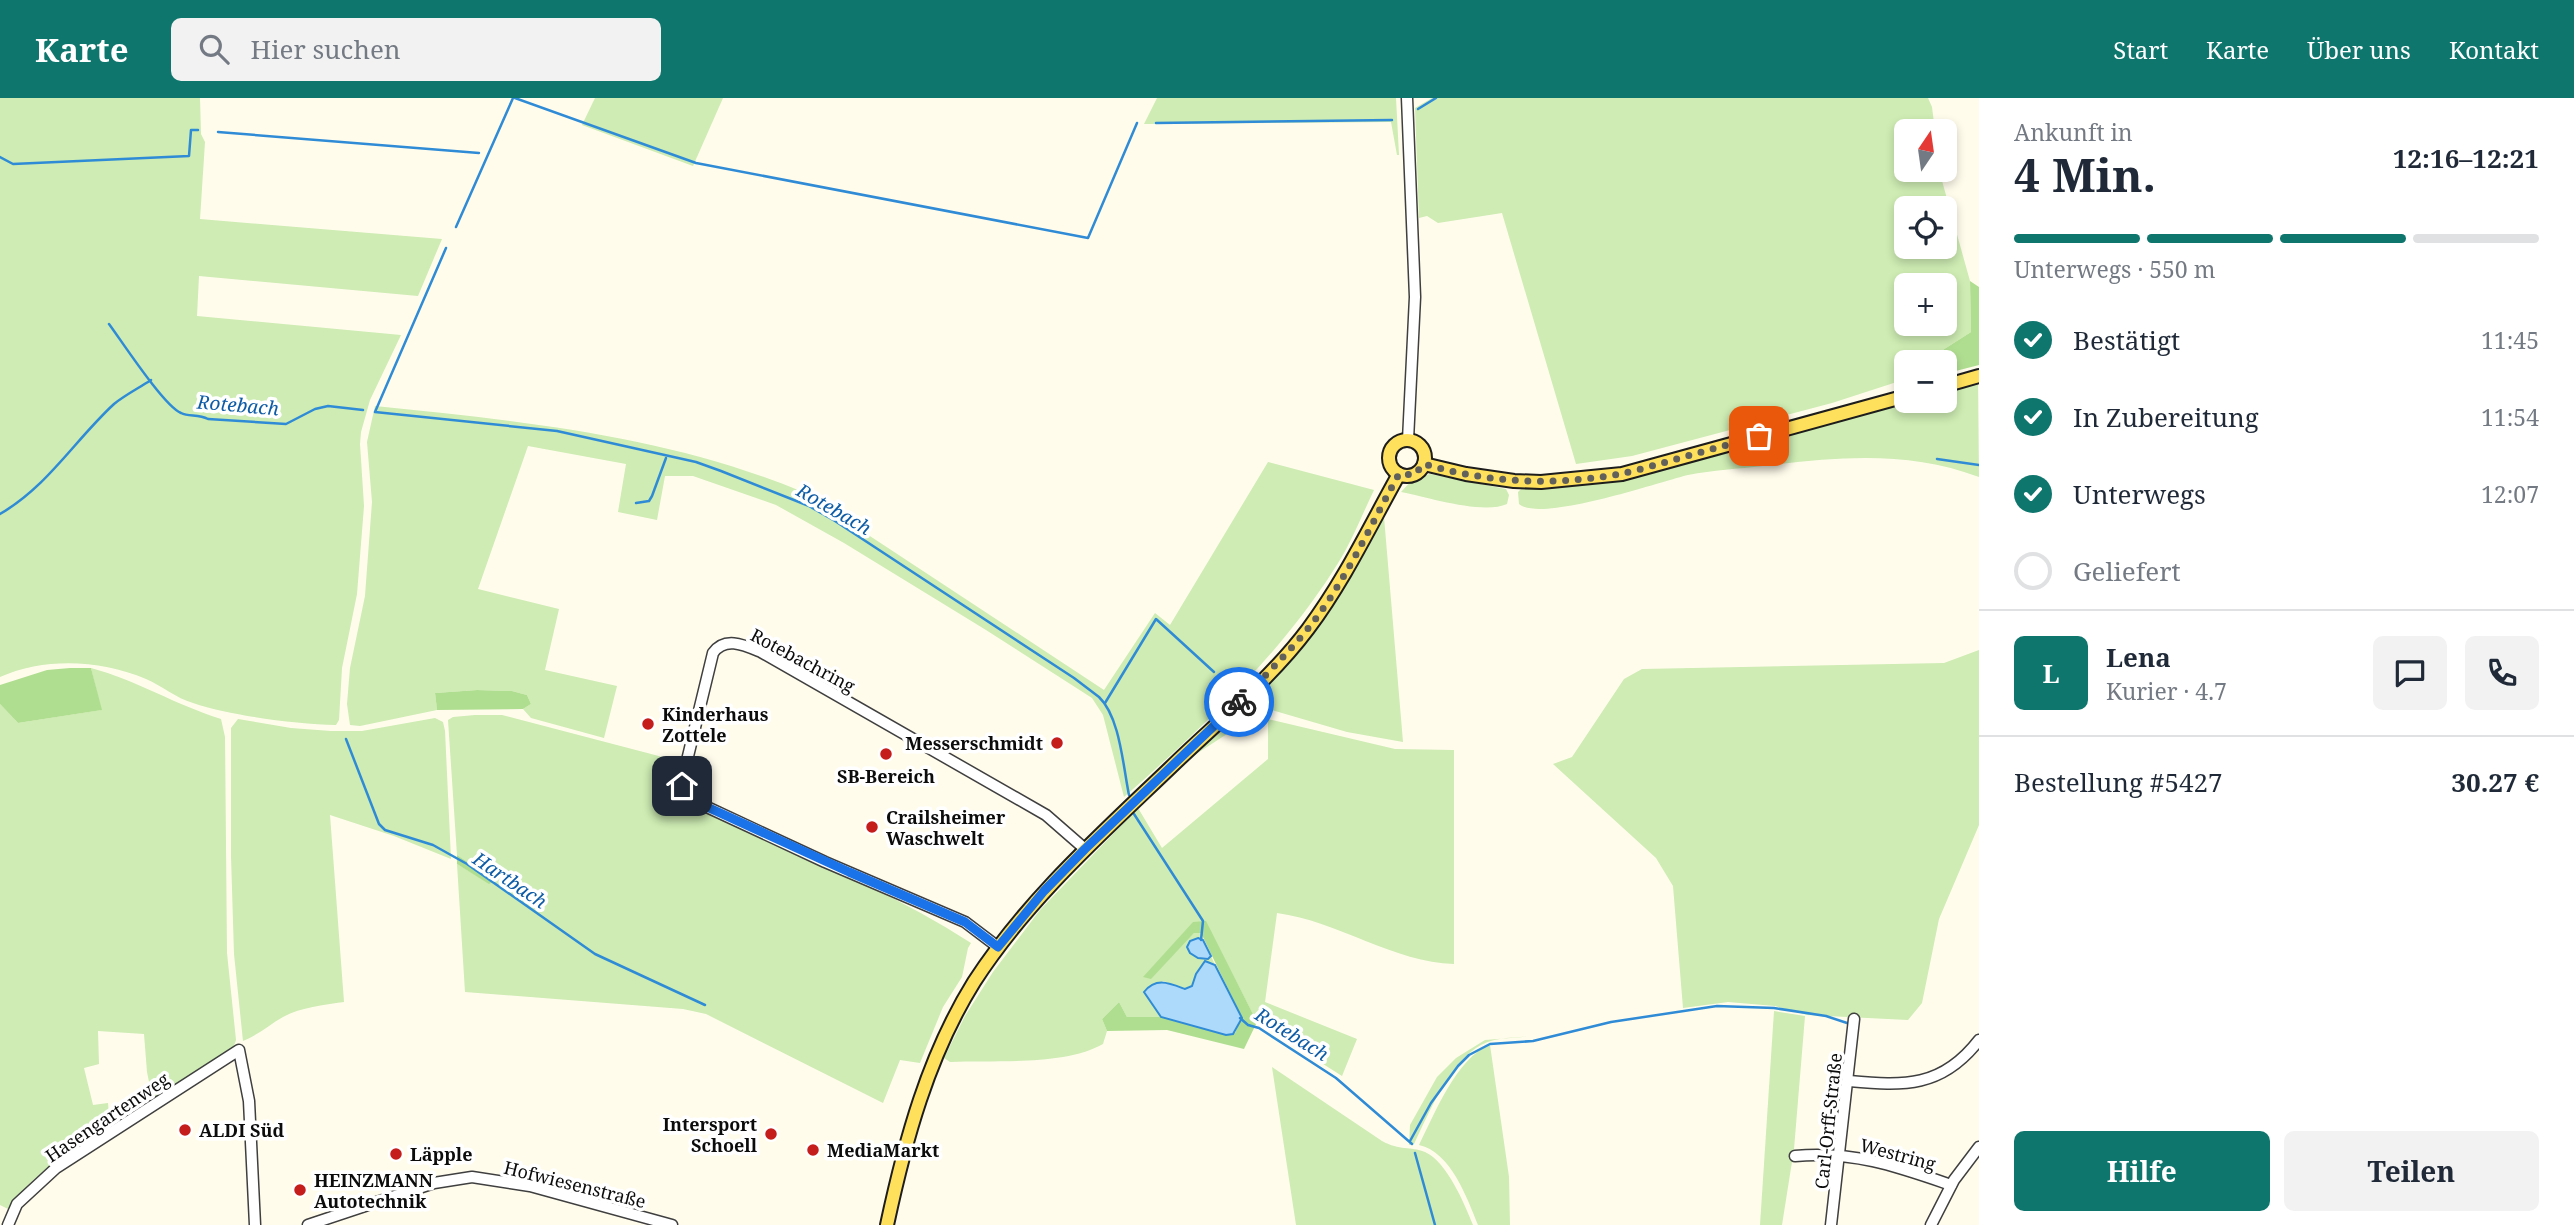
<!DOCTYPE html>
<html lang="de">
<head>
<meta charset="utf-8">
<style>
  body { margin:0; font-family:"Noto Serif",serif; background:#f2f2f3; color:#1f2937; height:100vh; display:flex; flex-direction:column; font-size:26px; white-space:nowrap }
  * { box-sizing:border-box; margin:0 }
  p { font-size:23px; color:#747a83 }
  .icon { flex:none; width:38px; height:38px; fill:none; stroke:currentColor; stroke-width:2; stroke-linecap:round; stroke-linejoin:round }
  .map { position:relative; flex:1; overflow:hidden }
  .side { display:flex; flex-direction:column; background:#fff; width:595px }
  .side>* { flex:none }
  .needle { width:46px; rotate:13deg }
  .controls { position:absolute; left:1894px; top:21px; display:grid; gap:14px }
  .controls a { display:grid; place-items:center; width:63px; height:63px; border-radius:10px; background:#fff; box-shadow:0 4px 10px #0003; font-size:35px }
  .pin { position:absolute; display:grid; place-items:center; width:60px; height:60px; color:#fff; margin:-30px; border-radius:14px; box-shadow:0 4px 10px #0006 }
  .courier { position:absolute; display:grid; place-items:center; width:70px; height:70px; margin:-35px; border:5px solid #1a73e8; border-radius:50%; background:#fff; color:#222; box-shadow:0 2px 9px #0007 }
  .headline em { font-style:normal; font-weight:700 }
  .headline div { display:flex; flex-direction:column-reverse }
  .headline { display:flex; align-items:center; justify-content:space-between; height:119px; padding:0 35px }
  h1 { font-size:46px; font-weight:700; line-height:52px }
  .bar { display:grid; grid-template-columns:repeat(4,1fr); gap:10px 7px; align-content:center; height:84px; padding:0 35px }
  .bar i { height:9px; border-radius:5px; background:#e0e1e3 }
  .bar .current { background:#0f766e }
  .bar p { grid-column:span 4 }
  .line { display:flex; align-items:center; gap:18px; padding:0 35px; border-top:2px solid #e0e1e3 }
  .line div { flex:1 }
  .round { display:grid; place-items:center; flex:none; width:74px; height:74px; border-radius:10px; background:#f2f2f3 }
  ol { padding:0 35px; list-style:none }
  li { display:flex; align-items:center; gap:21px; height:77px }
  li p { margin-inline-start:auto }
  li .icon { padding:7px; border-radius:50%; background:#0f766e; color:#fff; stroke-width:4 }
  li:last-child { color:#747a83 }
  li i { width:38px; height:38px; border:4px solid #e0e1e3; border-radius:50% }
  .action { display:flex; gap:14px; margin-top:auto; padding:14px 35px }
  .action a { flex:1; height:80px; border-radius:10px; background:#0f766e; color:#fff; font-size:28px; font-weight:700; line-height:80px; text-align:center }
  .action a+a { background:#f2f2f3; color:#1f2937 }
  header { display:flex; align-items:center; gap:42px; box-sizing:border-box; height:98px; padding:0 35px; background:#0f766e; color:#fff }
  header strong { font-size:33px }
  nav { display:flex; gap:38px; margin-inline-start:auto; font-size:24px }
  .search { width:490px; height:63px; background:#f2f2f3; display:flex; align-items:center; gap:18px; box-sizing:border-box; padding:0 24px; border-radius:10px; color:#747a83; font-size:26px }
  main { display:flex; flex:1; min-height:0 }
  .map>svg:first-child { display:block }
  .green { fill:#ceecb3; fill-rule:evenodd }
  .forest { fill:#b0de91 }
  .water { fill:#add9fa; stroke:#2f8bd6; stroke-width:2 }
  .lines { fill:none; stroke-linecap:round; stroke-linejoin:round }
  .stream { stroke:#2f8bd6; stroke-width:2.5 }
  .minor-casing { stroke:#3f3f3f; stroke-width:13 }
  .major-casing { stroke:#1d1d1d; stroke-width:16 }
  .minor { stroke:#fff; stroke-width:10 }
  .major { stroke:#ffe05c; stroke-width:12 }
  .done { stroke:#61605a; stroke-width:7; stroke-dasharray:0 12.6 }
  .route { stroke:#1a73e8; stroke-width:9 }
  .poi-dot { fill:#c51c1c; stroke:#fff; stroke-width:2.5 }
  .labels { text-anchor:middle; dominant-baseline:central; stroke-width:7; stroke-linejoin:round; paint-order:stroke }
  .street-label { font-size:18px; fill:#0c0c0c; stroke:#fff }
  .poi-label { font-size:18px; font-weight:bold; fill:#0c0c0c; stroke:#fff; text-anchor:start }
  .water-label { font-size:19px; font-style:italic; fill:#0e5ca6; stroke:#fff }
</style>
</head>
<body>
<header>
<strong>Karte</strong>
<div class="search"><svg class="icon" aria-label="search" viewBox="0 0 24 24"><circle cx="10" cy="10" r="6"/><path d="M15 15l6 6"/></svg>Hier suchen</div>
<nav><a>Start</a><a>Karte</a><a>Über uns</a><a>Kontakt</a></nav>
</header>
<main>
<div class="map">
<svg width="1979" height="1127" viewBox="0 0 1979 1127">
  <rect width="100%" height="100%" fill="#fffcec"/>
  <g class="green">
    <path d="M 0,0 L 200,0 L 201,36 L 205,44 L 200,121 L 442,141 L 418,198 L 199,178 L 197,218 L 401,237 L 370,302 L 361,334 L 360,346 L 364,408 L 357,496 L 342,570 L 339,622 L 336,627 C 295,626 232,618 193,605 C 176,600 162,588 146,581 C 100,562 46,559 0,579 Z"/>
    <path d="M 595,0 L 723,0 L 693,68 L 582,27 Z"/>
    <path d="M 1157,0 L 1396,0 L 1399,57 L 1397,57 L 1391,24 L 1144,26 Z"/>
    <path d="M 1432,0 L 1928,0 L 1932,9 L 1935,33 L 1906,33 L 1906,72 L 1939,72 L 1970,183 L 1971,234 L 1924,264 L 1906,264 L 1906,281 L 1832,305 L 1632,358 L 1576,366 L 1502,115 L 1438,125 L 1427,118 L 1419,120 L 1415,10 ZM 1906,110 L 1944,110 L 1944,149 L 1906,149 ZM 1906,187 L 1944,187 L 1944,226 L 1906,226 Z"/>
    <path d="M 1978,284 L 1979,379 C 1908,352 1836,359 1763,368 C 1738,371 1713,372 1688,377 C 1659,384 1540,425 1519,406 L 1518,394 L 1523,389 L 1566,389 L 1628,379 L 1752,348 L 1912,303 L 1944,303 L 1944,294 Z"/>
    <path d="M 375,308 C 521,323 666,337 803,394 L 1104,592 L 1155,515 L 1170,527 L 1268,364 L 1374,392 C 1361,419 1350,448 1333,473 C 1278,559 1200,632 1124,699 L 1103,617 L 1092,600 L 986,532 L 844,445 L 776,407 L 693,378 L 665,378 L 657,422 L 618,414 L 626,366 L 528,348 L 478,491 L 559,511 L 545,572 L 617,588 L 604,640 L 531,620 L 523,611 L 531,606 L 527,597 L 512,593 L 477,592 L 435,595 L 437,612 L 360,628 L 350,627 L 347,606 L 350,570 L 365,498 L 372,404 L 367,344 Z"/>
    <path d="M 1430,376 L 1506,391 L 1509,397 L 1507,406 C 1483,417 1427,399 1401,394 L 1414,380 Z"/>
    <path d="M 1384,419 L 1403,644 L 1347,634 L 1258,608 L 1253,602 L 1312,532 L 1357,467 Z"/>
    <path d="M 1979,552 L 1979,727 L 1939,821 L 1922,905 L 1908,922 L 1807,917 L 1775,908 L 1728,904 L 1683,910 L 1673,788 L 1656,760 L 1553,666 L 1572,659 L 1624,581 L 1642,571 L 1944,565 Z"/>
    <path d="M 91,570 C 136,582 176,607 221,621 L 225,639 L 227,855 L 236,942 L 233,951 L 153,1003 L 147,974 L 144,936 L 98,933 L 99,966 L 84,970 L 93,1007 L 108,1005 L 110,1030 C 75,1052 30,1074 10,1112 L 0,1107 L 0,606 L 18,625 L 101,612 Z"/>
    <path d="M 1245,612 L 1247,623 L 1193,658 Z"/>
    <path d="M 475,617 L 502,617 L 674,662 L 670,679 L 675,681 L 672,691 L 676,699 C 775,746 879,786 971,845 L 968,850 L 962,879 L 943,909 L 920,965 L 900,962 L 883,1005 L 706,916 L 683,911 L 465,894 L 457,766 L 489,785 L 495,782 L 457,757 L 448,622 L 453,619 Z"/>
    <path d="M 435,620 L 443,624 L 445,633 L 451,761 L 394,738 L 330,717 L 344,904 C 323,907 302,909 283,919 C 269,927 258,937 243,943 L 234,856 L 231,758 L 231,630 L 238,621 L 291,630 L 331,633 L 362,633 Z"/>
    <path d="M 1268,621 L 1395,651 L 1454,652 L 1454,866 C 1395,865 1338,823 1277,815 L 1265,904 L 1357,941 L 1342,978 L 1257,924 L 1205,823 L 1151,880 L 1194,835 L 1201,835 L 1203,842 L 1198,840 L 1208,861 L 1211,858 L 1215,867 L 1205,863 L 1196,876 L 1193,888 L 1185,891 L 1163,883 L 1144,894 L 1161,919 L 1127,919 L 1119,904 L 1102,921 L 1107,933 L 1103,946 C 1064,968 996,962 950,964 L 944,960 L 965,918 L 993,874 L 1040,812 L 1138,710 L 1162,750 L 1268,661 Z"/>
    <path d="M 1774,913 L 1805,918 L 1794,1051 L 1782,1127 L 1760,1127 Z"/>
    <path d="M 1535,938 C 1516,940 1492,938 1476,950 C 1447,970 1429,1015 1414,1046 L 1409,1047 L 1410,1027 L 1437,979 L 1456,960 L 1485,942 Z"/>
    <path d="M 1490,947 L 1509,1079 L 1510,1127 L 1478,1127 C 1467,1100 1451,1054 1419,1047 C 1434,1017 1457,959 1490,947 Z"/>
    <path d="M 1272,969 L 1382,1043 C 1400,1053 1410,1048 1425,1054 C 1447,1064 1464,1105 1473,1127 L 1296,1127 Z"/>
  </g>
  <g class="forest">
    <path d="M 1970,183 L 1979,189 L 1979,267 L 1944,276 L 1944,264 L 1924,264 L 1971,234 Z"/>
    <path d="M 70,570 L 91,570 L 102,612 L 18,625 L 0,606 L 0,587 L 47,572 Z"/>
    <path d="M 477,592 L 512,593 L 527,597 L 531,606 L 523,611 L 437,612 L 435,595 Z"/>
    <path d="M 457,757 L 495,782 L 489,786 L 457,766 Z"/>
    <path d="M 1206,823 L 1257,924 L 1244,951 L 1167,932 L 1107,933 L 1102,921 L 1119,904 L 1127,919 L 1161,919 L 1226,937 L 1235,935 L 1242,920 L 1201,835 L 1194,835 L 1151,881 L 1143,879 L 1193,824 Z"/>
  </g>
  <g class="water">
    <path d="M 1198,840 L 1203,842 L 1211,858 L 1208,861 L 1198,860 L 1190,855 L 1187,849 L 1190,843 Z"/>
    <path d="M 1205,863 L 1215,867 L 1242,920 L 1233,936 L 1226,937 L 1161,919 L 1144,894 C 1156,879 1169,885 1185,891 L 1192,888 L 1196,876 Z"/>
  </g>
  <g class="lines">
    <g class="stream">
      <path d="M 515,0 L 696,65 L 1088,140 L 1137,25"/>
      <path d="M 1418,11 L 1436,0"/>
      <path d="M 1156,25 L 1392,22"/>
      <path d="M 218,34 L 479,55"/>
      <path d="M 0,59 L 13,66 L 189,58 L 191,32 L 198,32"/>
      <path d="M 456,129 L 513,0"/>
      <path d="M 446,150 L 375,314 L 557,333 L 696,364 L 721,373 L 809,408 L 835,423 L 1074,580 L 1099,599 C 1120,619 1123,668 1129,697"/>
      <path d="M 109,226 C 123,245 164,308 181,315 C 189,319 198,316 208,321 L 286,326 L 315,311 L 328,308 L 363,312"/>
      <path d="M 1937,361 L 1979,367"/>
      <path d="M 636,405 L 649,403 L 652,398 L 666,360"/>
      <path d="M 0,416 C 48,388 74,343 114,306 C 125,297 139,290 151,282"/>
      <path d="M 1105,605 L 1156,521 L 1214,574"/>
      <path d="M 346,641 L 379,726 L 385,732 L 433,747 L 467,766 L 595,856 L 705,907"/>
      <path d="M 1134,716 L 1203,823 L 1201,842"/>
      <path d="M 1240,920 L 1248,927 L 1259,930 L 1336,980 L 1412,1046"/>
      <path d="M 1410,1043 L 1431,1005 L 1458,968 L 1469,957 L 1490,946 L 1533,943 L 1611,924 L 1717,908 L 1774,910 L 1826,918 L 1847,925"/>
      <path d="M 1415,1055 L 1435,1127"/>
    </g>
    <defs>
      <g id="minor">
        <path d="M 1407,0 L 1415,199 L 1408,342"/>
        <path d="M 998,849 L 965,824 L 825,764 L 694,703 L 686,696 L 682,683 L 713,555 C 725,538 744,547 761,554 L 1046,717 L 1085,751"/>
        <path d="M 1849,983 C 1904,988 1942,990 1979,942"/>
        <path d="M 1795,1058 C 1854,1053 1896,1068 1951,1087"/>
        <path d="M 8,1127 L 17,1106 L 56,1070 L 239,952 L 249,1003 L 255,1127"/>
        <path d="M 308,1127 L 434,1085 L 472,1079 L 530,1088 L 672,1127"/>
        <path d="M 1831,1127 L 1854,921"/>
        <path d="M 1931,1127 L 1954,1082 L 1979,1049"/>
      </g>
      <g id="major">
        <path d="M 1944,288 L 1979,278"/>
        <circle cx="1407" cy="360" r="18"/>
        <path d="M 1424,366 L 1466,376 L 1514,383 L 1541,384 L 1622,376 L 1906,298"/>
        <path d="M 887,1127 C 905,1043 928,958 974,884 C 1027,802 1100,737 1170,670 C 1216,625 1269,583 1308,531 C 1344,483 1370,428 1399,376"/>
      </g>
    </defs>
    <use href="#minor" class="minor-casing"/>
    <use href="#major" class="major-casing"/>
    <use href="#minor" class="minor"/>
    <use href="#major" class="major"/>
  </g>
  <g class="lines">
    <path class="done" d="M 1239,604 C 1262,581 1285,558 1306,533 C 1344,487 1370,428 1399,376 L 1414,377 L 1424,366 C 1489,385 1553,388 1620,376 C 1635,373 1651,368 1666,364 C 1697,355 1728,347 1759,338"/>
    <path class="route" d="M 682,688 L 694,703 L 849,774 L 965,824 L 998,849 L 1044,793 L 1085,751 L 1239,604"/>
  </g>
  <g class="poi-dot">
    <circle cx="648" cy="626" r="7"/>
    <circle cx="1057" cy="645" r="7"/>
    <circle cx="886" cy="656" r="7"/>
    <circle cx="872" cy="729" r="7"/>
    <circle cx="185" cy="1032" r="7"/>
    <circle cx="771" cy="1036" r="7"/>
    <circle cx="813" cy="1052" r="7"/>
    <circle cx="396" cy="1056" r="7"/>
    <circle cx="300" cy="1092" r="7"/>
  </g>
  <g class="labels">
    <g class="street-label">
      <text transform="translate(803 562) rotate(28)">Rotebachring</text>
      <text transform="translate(107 1019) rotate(-34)">Hasengartenweg</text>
      <text transform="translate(1828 1023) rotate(-84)">Carl-Orff-Straße</text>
      <text transform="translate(1898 1056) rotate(15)">Westring</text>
      <text transform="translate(575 1086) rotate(14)">Hofwiesenstraße</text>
    </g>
    <g class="poi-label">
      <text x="662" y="616">Kinderhaus<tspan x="662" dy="21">Zottele</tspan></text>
      <text x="1043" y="645" text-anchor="end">Messerschmidt</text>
      <text x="886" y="678" text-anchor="middle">SB-Bereich</text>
      <text x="886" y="719">Crailsheimer<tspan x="886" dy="21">Waschwelt</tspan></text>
      <text x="757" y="1026" text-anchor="end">Intersport<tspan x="757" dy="21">Schoell</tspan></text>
      <text x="199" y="1032">ALDI Süd</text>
      <text x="827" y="1052">MediaMarkt</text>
      <text x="410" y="1056">Läpple</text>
      <text x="314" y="1082">HEINZMANN<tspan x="314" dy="21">Autotechnik</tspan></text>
    </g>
    <g class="water-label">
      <text transform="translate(238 307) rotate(5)">Rotebach</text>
      <text transform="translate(834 411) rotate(30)">Rotebach</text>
      <text transform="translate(510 782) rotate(34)">Hartbach</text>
      <text transform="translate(1292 936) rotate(32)">Rotebach</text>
    </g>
  </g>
</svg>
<div class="controls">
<a><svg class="needle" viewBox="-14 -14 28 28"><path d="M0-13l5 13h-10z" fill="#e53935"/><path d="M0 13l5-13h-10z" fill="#747a83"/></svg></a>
<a><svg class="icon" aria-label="locate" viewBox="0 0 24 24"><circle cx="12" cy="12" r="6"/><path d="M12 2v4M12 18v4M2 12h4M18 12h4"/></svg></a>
<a>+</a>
<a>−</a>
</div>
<div class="pin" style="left:1759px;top:338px;background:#ea580c"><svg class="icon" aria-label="bag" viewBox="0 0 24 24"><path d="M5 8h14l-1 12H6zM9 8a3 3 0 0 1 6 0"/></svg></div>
<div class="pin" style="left:682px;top:688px;background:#1f2937"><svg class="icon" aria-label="home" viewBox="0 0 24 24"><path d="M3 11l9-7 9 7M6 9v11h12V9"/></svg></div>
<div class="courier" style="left:1239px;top:604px"><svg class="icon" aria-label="bike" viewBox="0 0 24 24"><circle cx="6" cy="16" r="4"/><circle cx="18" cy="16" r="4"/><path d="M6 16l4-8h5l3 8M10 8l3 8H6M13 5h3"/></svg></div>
</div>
<section class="side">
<div class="headline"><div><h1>4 Min.</h1><p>Ankunft in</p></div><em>12:16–12:21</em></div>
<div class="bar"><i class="current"></i><i class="current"></i><i class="current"></i><i></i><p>Unterwegs · 550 m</p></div>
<ol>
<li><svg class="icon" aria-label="check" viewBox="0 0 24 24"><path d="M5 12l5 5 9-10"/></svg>Bestätigt<p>11:45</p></li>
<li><svg class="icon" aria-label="check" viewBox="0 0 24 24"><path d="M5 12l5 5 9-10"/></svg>In Zubereitung<p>11:54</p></li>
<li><svg class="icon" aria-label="check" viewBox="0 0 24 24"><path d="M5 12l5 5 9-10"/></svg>Unterwegs<p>12:07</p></li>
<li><i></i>Geliefert</li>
</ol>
<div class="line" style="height:126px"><b class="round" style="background:#0f766e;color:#fff">L</b><div><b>Lena</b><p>Kurier · 4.7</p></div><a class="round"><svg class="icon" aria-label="chat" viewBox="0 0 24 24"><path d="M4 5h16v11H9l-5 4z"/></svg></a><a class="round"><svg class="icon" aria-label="phone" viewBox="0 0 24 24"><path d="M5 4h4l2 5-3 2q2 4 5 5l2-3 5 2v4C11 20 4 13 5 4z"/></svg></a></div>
<div class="line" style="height:91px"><div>Bestellung #5427</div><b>30.27 €</b></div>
<div class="action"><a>Hilfe</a><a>Teilen</a></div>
</section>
</main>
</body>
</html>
